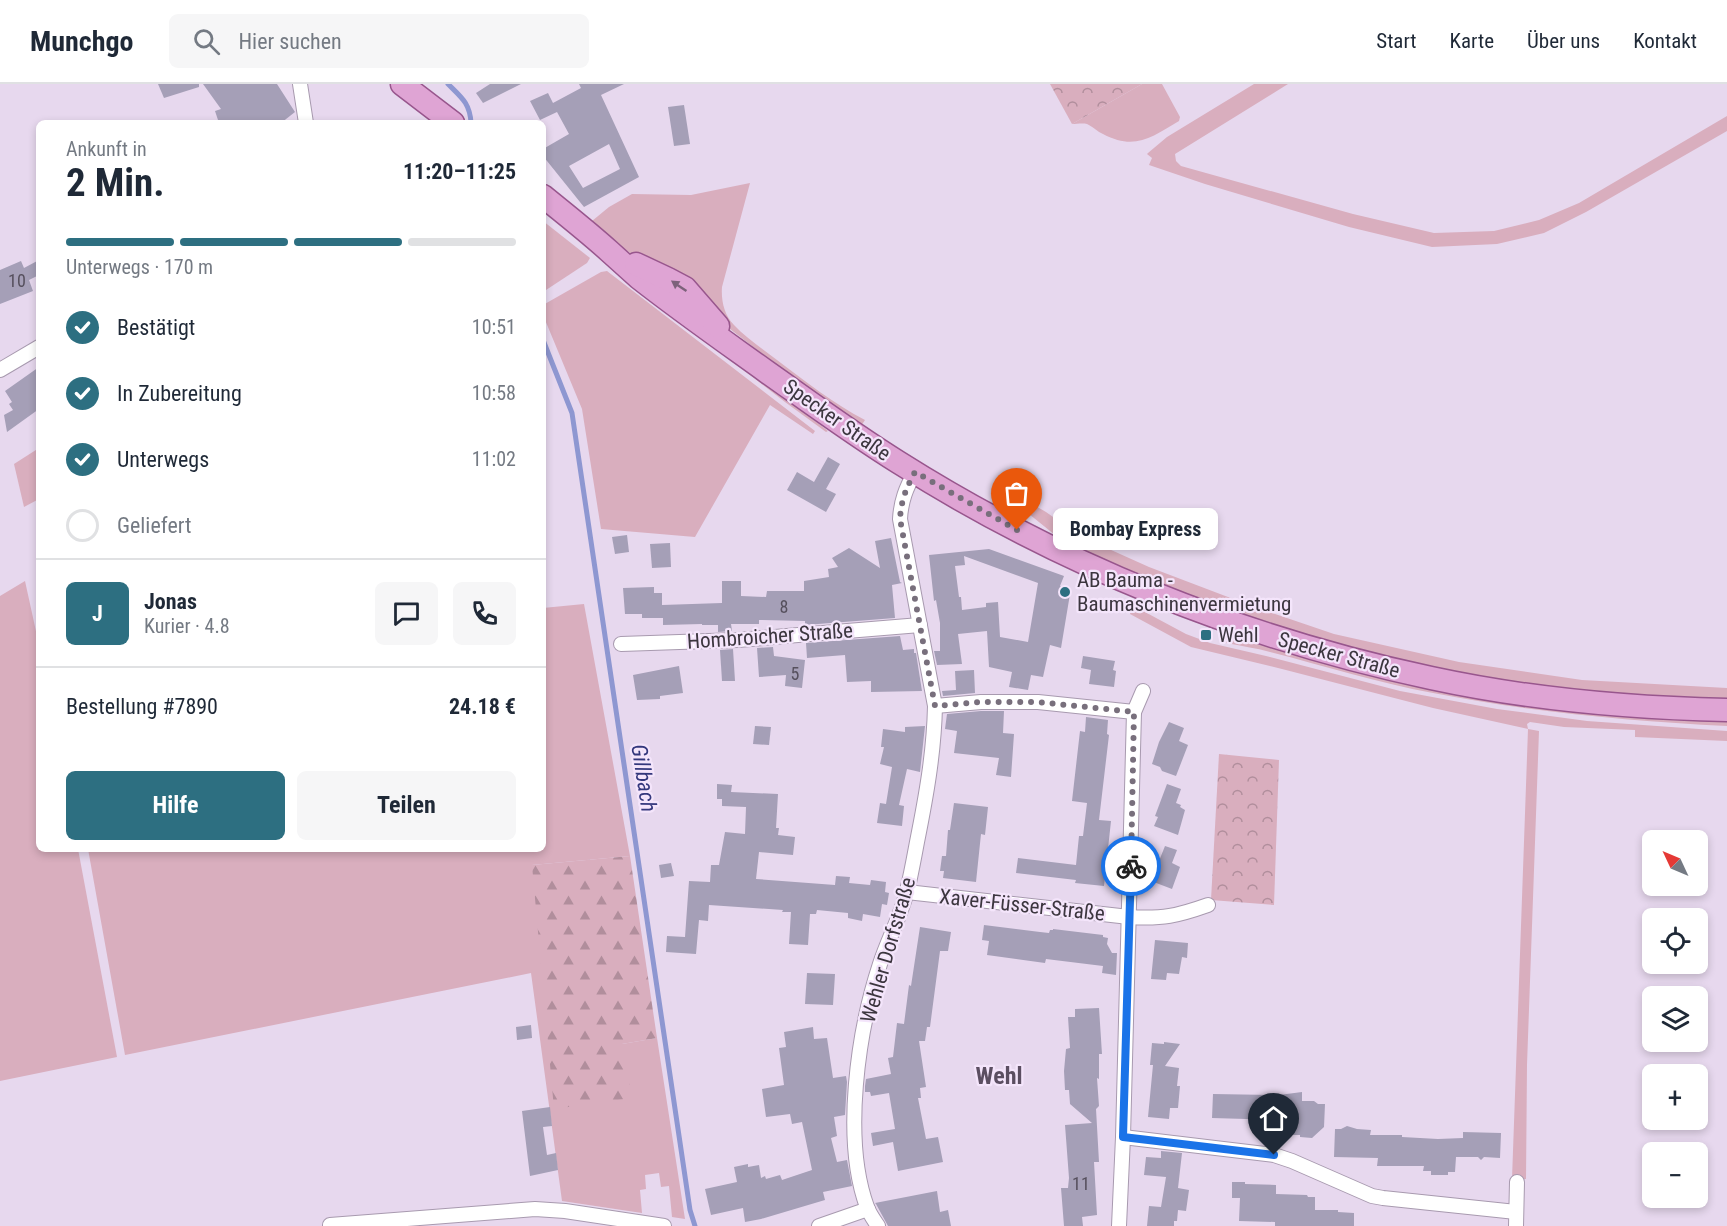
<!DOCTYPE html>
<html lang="de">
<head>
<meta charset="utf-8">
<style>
  body { margin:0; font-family:"Roboto Condensed",sans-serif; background:#f6f6f7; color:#1f2937; height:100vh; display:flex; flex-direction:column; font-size:22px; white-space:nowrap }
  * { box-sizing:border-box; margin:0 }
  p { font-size:20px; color:#747a83 }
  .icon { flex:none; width:33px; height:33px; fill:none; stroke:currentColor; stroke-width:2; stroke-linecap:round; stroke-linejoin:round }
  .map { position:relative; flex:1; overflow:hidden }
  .drawer { position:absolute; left:36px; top:36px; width:510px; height:732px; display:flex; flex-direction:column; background:#fff; border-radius:9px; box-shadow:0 3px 9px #0003 }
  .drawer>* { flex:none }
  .needle { width:39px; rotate:314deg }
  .fabs { position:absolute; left:1642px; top:746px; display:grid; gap:12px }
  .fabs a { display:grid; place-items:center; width:66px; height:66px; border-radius:9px; background:#fff; box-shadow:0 3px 9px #0003; font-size:30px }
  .pin { position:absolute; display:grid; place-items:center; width:51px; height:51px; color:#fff; margin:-62px -26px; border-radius:50% 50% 50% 0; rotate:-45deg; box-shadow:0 0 6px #0007 }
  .pin .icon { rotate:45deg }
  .courier { position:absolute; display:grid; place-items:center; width:60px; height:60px; margin:-30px; border:4px solid #1a73e8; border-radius:50%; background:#fff; color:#222; box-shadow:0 2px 8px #0007 }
  .bubble { position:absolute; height:42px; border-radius:9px; background:#fff; box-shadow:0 3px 9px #0003; font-size:20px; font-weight:700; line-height:42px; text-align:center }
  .overview em { font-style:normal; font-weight:700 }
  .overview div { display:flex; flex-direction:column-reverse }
  .overview { display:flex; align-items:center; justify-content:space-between; height:102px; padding:0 30px }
  h1 { font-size:39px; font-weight:700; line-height:45px }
  .bar { display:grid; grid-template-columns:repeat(4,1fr); gap:9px 6px; align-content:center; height:72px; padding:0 30px }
  .bar i { height:8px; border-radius:4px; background:#e0e1e3 }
  .bar .selected { background:#2d6f81 }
  .bar p { grid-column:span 4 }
  .line { display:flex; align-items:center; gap:15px; padding:0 30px; border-top:2px solid #e0e1e3 }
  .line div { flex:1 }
  .round { display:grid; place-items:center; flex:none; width:63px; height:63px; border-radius:9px; background:#f6f6f7 }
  ol { padding:0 30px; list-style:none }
  li { display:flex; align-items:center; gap:18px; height:66px }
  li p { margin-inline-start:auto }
  li .icon { padding:6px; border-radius:50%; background:#2d6f81; color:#fff; stroke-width:4 }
  li:last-child { color:#747a83 }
  li i { width:33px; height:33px; border:3px solid #e0e1e3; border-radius:50% }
  .button { display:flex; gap:12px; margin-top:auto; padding:12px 30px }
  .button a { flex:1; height:69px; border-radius:9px; background:#2d6f81; color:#fff; font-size:24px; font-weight:700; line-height:69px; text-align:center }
  .button a+a { background:#f6f6f7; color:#1f2937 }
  header { display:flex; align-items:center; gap:36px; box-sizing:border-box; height:84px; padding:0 30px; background:#fff; border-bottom:2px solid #e0e1e3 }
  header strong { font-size:28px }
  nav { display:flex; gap:33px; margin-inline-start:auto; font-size:21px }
  .search { width:420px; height:54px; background:#f6f6f7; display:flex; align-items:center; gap:15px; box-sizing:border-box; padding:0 21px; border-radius:9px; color:#747a83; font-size:22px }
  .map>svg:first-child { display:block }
  .grass { fill:#d9aebe }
  .forest { fill:url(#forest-firs) }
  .park { fill:url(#park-crowns) }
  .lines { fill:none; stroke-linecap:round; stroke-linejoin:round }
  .stream { stroke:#8e97d1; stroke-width:5 }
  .building { fill:#a59fb7; fill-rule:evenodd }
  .minor-casing { stroke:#a89aaf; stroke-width:16 }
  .primary-casing { stroke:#98568d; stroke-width:25 }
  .minor { stroke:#fff; stroke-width:14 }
  .primary { stroke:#dfa4d4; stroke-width:22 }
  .oneway { fill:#7d627b }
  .done { stroke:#786f7c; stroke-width:6; stroke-dasharray:0 10.8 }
  .route { stroke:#1a73e8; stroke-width:8 }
  .poi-dot { fill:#2d6f81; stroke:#f4e5fb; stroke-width:2 }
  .labels { text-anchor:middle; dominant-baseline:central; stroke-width:4.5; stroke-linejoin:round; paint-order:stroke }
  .number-label { font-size:18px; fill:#56505d }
  .street-label { font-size:21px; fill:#3c363f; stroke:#f4e5fb }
  .poi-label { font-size:21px; fill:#3c363f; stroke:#f4e5fb; text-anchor:start }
  .water-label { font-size:22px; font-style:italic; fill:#33377c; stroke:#f4e5fb }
  .quarter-label { font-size:24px; font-weight:bold; fill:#5b4e61; stroke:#f4e5fb }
</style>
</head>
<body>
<header>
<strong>Munchgo</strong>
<div class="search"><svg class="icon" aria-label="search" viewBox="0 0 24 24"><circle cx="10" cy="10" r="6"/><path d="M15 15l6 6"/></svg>Hier suchen</div>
<nav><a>Start</a><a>Karte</a><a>Über uns</a><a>Kontakt</a></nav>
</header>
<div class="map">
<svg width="1727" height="1142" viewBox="0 0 1727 1142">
  <defs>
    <pattern id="forest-firs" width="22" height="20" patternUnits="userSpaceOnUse" patternTransform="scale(1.5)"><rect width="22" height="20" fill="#d9aebe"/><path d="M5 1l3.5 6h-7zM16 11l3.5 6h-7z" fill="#b18e9c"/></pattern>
    <pattern id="park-crowns" width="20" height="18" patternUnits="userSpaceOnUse" patternTransform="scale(1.5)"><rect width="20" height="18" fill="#d9aebe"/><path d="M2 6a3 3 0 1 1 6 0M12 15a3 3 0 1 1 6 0" fill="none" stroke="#b18e9c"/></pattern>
  </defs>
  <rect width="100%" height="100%" fill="#e7d8ee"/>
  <g class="grass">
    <path d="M 1142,0 L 1162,0 L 1180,33 L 1179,37 C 1152,53 1135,67 1103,50 C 1098,48 1092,42 1087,40 C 1083,39 1076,40 1072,40 Z"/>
    <path d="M 1254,0 L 1288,0 L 1175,70 L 1176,77 L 1181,82 L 1353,130 L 1434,149 L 1494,147 L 1539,136 L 1579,119 L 1727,32 L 1727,47 L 1586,128 L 1544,149 L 1497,160 L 1432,163 L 1349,143 L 1205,100 L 1149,81 L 1152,74 L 1147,70 L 1148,69 L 1167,53 Z"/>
    <path d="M 750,99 L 722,203 C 721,216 724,231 734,241 C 746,254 763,265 777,276 C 805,297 834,320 865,336 L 861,342 L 787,289 L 642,177 L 604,151 L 595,144 L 592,137 L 609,123 L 632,110 L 691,111 Z"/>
    <path d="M 543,137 L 590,174 L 587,179 L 543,208 Z"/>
    <path d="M 607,187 L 815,347 L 813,350 L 770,321 L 695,453 L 601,445 L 582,325 L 543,231 L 543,221 L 601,188 Z"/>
    <path d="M 638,204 L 666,222 L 828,347 L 826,348 L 785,318 Z"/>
    <path d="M 39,364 L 39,415 L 24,423 L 14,380 Z"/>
    <path d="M 1001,402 L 1046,428 L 1080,452 L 1149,483 L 1249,521 L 1334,550 L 1459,578 L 1582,596 L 1727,604 L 1727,615 L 1683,615 L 1586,608 L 1462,590 L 1353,566 L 1233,529 L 1136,491 L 1055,451 L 1029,430 L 1027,423 L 998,407 Z"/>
    <path d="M 25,497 L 39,561 L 39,765 L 78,765 L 117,973 L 0,997 L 0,512 Z"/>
    <path d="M 584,520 L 630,772 L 532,781 L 622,960 L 657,954 L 685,1135 L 672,1133 L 669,1102 L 661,1103 L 659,1089 L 645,1091 L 646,1105 L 640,1106 L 642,1129 L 562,1117 L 531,889 L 125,971 L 88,765 L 543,765 L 543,524 Z"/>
    <path d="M 1130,520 L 1186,550 L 1210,559 L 1266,572 L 1400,607 L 1497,625 L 1587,637 L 1727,647 L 1727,657 L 1635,653 L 1635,646 L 1564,643 L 1530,638 L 1527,640 L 1528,645 L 1539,647 L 1527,981 L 1526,1095 L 1512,1095 L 1528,645 L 1433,624 L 1282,585 L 1191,563 L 1130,530 Z"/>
    <path d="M 1227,555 L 1267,562 L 1311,575 L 1684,635 L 1727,637 L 1727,642 C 1628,637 1531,628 1433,609 C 1378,599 1325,582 1270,568 C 1256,564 1241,562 1226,559 Z"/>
  </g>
  <path class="forest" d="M 630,772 L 657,954 L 622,960 L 632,1014 L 554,1025 L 532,781 Z"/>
  <g class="park">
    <path d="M 1050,0 L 1142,0 L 1072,40 Z"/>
    <path d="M 1219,670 L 1279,676 L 1274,821 L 1211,816 Z"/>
  </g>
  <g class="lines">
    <g class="stream">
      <path d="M 448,0 C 461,13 470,19 471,39"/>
      <path d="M 543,256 L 572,329 L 690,1126 L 695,1142"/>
    </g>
  </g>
  <g class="building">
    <path d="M 158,0 L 199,0 L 199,3 L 164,14 Z"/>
    <path d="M 203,0 L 277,0 L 295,28 L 281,39 L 219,39 L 215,27 L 221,25 Z"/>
    <path d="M 490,0 L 521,0 L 483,19 L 476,9 Z"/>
    <path d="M 579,0 L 624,0 L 601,11 L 639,93 L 584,123 L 543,72 L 543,65 L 569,50 L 557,28 L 540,36 L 530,17 L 548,9 L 553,19 L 581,4 ZM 609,60 L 620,85 L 583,104 L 569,82 Z"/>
    <path d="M 684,21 L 690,60 L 674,62 L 668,23 Z"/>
    <path d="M 39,176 L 39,191 L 29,196 L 33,207 L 0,220 L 0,186 L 21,177 L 24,184 Z"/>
    <path d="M 39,283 L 39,325 L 7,348 L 4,331 L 13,326 L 9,320 L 12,318 L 5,307 Z"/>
    <path d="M 828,373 L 840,380 L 826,405 L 836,410 L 826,428 L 787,406 L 797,388 L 814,398 Z"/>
    <path d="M 627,451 L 629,468 L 615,470 L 612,453 Z"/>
    <path d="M 891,454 L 900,498 L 902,499 L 892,501 L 895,534 L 805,541 L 805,537 L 759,536 L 759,540 L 731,540 L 732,547 L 718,548 L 718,541 L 702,541 L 702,540 L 663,541 L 663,534 L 642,534 L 642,530 L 625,530 L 623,504 L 654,503 L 654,509 L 662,509 L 662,521 L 722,519 L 722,497 L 741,497 L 741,512 L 766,513 L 767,507 L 804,507 L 804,497 L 829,493 L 828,485 L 838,483 L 832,474 L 849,464 L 880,484 L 875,457 Z"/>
    <path d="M 670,459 L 671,483 L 652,484 L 650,460 Z"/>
    <path d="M 989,465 L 1064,492 L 1060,502 L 1070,510 L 1061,564 L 1050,561 L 1043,593 L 1031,591 L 1028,606 L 1009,603 L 1012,588 L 989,583 L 987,547 L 958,550 L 962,580 L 937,581 L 934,567 L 940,567 L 940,539 L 936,516 L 934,517 L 929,471 ZM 964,472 L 1038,499 L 1028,558 L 1000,553 L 998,518 L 986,519 L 986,523 L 962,526 L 961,513 L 959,513 L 955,482 L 965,481 Z"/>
    <path d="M 900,552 L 903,566 L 914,565 L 914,569 L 916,569 L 922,607 L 871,608 L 871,597 L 847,598 L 845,571 L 807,574 L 806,559 Z"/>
    <path d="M 773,563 L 774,572 L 805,576 L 802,604 L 785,602 L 786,591 L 759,593 L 757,564 Z"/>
    <path d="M 733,565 L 735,597 L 722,597 L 720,566 Z"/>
    <path d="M 1083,572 L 1115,577 L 1113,586 L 1116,587 L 1114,603 L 1089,600 L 1091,586 L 1081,584 Z"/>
    <path d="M 679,582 L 683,609 L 660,612 L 660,615 L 637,616 L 633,591 Z"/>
    <path d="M 974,586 L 975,609 L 943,612 L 942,607 L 956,606 L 955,587 Z"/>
    <path d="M 981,627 L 1004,627 L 1003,649 L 1014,650 L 1011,693 L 996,691 L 999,674 L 954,669 L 957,647 L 945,645 L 947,630 Z"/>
    <path d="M 1086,633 L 1108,636 L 1107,650 L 1109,651 L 1099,736 L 1111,737 L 1104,802 L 1075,799 L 1076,796 L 1016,789 L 1018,774 L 1076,781 L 1079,752 L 1083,752 L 1087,719 L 1072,717 L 1080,647 L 1085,648 Z"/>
    <path d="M 1169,638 L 1184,644 L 1179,657 L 1188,661 L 1176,692 L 1162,687 L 1160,683 L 1152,680 L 1159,658 Z"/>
    <path d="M 755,642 L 771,643 L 769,661 L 753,660 Z"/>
    <path d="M 925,642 L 920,688 L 907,685 L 899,721 L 904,722 L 902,742 L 877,739 L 880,719 L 886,720 L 892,683 L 880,680 L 884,663 L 881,663 L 883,645 L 905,648 L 905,643 Z"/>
    <path d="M 717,700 L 732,701 L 731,708 L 778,710 L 776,744 L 779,744 L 778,751 L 795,753 L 793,771 L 759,768 L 756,795 L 835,801 L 836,792 L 850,793 L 849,799 L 870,801 L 871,796 L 886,798 L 885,808 L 889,809 L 887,821 L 882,820 L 880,833 L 863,830 L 862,837 L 848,834 L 848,829 L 817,826 L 816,830 L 810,830 L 808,861 L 789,860 L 791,828 L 782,828 L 783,826 L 709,821 L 708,837 L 699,836 L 696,870 L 666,868 L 667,852 L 685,853 L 689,797 L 710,798 L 711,781 L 719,781 L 725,748 L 745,750 L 746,723 L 722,722 L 722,715 L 717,715 Z"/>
    <path d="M 1167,700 L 1181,705 L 1176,719 L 1181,721 L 1180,723 L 1185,726 L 1178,751 L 1154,742 L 1158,733 L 1155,732 Z"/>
    <path d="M 954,719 L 988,723 L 985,751 L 981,750 L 976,798 L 943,794 L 944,787 L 940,787 L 942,772 L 946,772 L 948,746 L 950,746 Z"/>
    <path d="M 1165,762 L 1177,766 L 1172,779 L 1180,783 L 1172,805 L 1151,797 Z"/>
    <path d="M 671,779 L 674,792 L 661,794 L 659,781 Z"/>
    <path d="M 984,841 L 1040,848 L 1049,849 L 1050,846 L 1053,846 L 1053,845 L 1103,851 L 1103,853 L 1108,854 L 1107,860 L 1112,869 L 1117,869 L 1116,891 L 1102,889 L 1103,882 L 1046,875 L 1045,879 L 987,871 L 989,857 L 982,856 Z"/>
    <path d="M 920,843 L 951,848 L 948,867 L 940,867 L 930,943 L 927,943 L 925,957 L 919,957 L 926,1003 L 920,1004 L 921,1014 L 918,1014 L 926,1055 L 938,1053 L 943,1078 L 898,1087 L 893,1058 L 873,1062 L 871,1049 L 895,1045 L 889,1009 L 871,1012 L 870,1008 L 865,1008 L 865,1002 L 866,995 L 891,990 L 888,974 L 893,973 L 897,939 L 904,940 L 909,901 L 911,902 Z"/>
    <path d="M 1155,856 L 1188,859 L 1187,874 L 1182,873 L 1179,890 L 1167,889 L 1166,896 L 1151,895 Z"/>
    <path d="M 807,889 L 835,890 L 833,921 L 805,920 Z"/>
    <path d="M 1099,924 L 1102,970 L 1099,970 L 1099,995 L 1097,994 L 1099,1022 L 1096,1025 L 1099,1078 L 1094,1078 L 1097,1131 L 1082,1133 L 1083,1142 L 1064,1142 L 1061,1104 L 1068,1104 L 1069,1094 L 1065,1041 L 1092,1039 L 1070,1020 L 1069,1006 L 1065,1006 L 1064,987 L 1066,965 L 1070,964 L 1068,933 L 1075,933 L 1075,925 Z"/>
    <path d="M 531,941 L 532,954 L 517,956 L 516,943 Z"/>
    <path d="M 813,943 L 814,955 L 827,954 L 833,994 L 846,992 L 847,998 L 845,1031 L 834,1033 L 837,1052 L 831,1054 L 837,1078 L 847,1076 L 852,1102 L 823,1108 L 825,1116 L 761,1135 L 745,1138 L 743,1124 L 711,1131 L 705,1105 L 737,1098 L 734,1083 L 748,1080 L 748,1083 L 759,1081 L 761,1094 L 765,1092 L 766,1095 L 780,1091 L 782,1096 L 812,1086 L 802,1038 L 792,1040 L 790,1030 L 766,1033 L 762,1005 L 784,1001 L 779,964 L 786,963 L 784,948 Z"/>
    <path d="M 1164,958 L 1180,960 L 1165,982 L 1179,984 L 1177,1002 L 1180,1002 L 1178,1024 L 1170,1024 L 1169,1035 L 1148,1033 L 1153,981 L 1150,981 L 1152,959 L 1164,960 Z"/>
    <path d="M 1302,1008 L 1302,1017 L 1314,1017 L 1318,1020 L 1325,1020 L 1324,1043 L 1312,1054 L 1300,1053 L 1300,1051 L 1288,1051 L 1285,1048 L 1278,1048 L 1278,1036 L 1212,1034 L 1213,1010 L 1279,1011 Z"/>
    <path d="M 550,1023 L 552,1042 L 543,1043 L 547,1071 L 556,1069 L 558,1086 L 530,1092 L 522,1027 Z"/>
    <path d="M 1347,1042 L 1357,1045 L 1371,1046 L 1370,1051 L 1402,1051 L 1402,1053 L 1438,1055 L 1463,1054 L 1463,1048 L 1501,1049 L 1500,1074 L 1484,1073 L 1481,1076 L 1478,1073 L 1456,1073 L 1455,1088 L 1448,1088 L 1448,1091 L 1431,1091 L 1431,1087 L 1423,1087 L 1424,1082 L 1377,1082 L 1378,1074 L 1334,1073 L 1335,1045 L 1341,1045 Z"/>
    <path d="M 1161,1067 L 1182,1069 L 1178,1104 L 1189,1106 L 1186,1127 L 1178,1126 L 1177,1137 L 1174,1137 L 1174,1142 L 1147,1142 L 1149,1122 L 1161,1123 L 1166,1093 L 1144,1091 L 1146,1073 L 1161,1074 Z"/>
    <path d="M 1232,1098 L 1245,1098 L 1245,1100 L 1276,1101 L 1276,1110 L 1307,1111 L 1308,1113 L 1315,1113 L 1315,1126 L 1338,1126 L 1338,1128 L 1354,1129 L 1354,1142 L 1275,1142 L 1275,1138 L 1239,1137 L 1240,1114 L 1232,1114 Z"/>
    <path d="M 937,1107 L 940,1128 L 948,1126 L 951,1142 L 888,1142 L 876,1120 L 875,1119 Z"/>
  </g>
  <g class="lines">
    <defs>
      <g id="minor">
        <path d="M 300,0 L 306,39"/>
        <path d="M 0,286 L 39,263"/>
        <path d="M 621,560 L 738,556 L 920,541"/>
        <path d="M 935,622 L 981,618 L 1038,618 L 1134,628"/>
        <path d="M 907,808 L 1129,833 C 1163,835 1177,832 1208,821"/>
        <path d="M 1123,1053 L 1274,1071 L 1292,1077 L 1372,1112 L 1383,1114 L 1516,1128"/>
        <path d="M 330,1141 L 535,1125 L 565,1127 L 664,1142"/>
        <path d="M 819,1142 L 868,1125"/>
        <path d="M 878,1142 C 874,1136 869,1129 867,1123 C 842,1055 858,947 880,880 C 888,855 901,832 907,807 C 911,791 914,774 917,758 C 926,713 934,669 935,622 L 900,435 C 901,417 906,404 915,388"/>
        <path d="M 1119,1142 L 1123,1053 L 1134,628 L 1143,607"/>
        <path d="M 1516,1142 L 1517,1098"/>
      </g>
      <g id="primary">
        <path d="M 402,0 L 453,39"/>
        <path d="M 543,112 C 565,130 588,148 609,167 C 619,176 629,185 639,194 C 681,227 724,257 767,288 C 811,319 853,350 898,378 C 1061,481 1243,554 1431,594 C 1528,615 1628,624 1727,626"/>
        <path d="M 636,180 L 668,195 L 685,204 L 718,242"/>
      </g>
    </defs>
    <use href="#minor" class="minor-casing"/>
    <use href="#primary" class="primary-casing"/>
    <use href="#minor" class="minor"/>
    <use href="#primary" class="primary"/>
  </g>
  <defs><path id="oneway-solid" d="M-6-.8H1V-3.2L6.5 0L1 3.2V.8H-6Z" transform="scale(1.5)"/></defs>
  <use class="oneway" href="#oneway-solid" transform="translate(679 202) rotate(-146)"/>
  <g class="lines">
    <path class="done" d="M 1017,446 L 915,388 C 906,404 901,417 900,435 L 935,622 L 981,618 L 1038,618 L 1134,628 L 1131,782"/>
    <path class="route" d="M 1131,782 L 1123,1053 L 1274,1071"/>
  </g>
  <g class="poi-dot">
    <circle cx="1065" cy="508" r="6"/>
    <rect x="1200" y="545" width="12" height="12" rx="3"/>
  </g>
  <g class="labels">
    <g class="number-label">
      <text x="17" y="196">10</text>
      <text x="784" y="522">8</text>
      <text x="795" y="589">5</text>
      <text x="1081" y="1099">11</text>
    </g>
    <g class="street-label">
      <text transform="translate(837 336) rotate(35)">Specker Straße</text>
      <text transform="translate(770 552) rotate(-4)">Hombroicher Straße</text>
      <text transform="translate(1339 571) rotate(15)">Specker Straße</text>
      <text transform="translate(1022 821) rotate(6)">Xaver-Füsser-Straße</text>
      <text transform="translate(888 866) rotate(-74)">Wehler Dorfstraße</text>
    </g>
    <g class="poi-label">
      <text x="1077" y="496">AB Bauma -<tspan x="1077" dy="24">Baumaschinenvermietung</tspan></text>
      <text x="1218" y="551">Wehl</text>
    </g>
    <g class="water-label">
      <text transform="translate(644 694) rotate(81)">Gillbach</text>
    </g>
    <g class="quarter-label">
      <text x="999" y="992">Wehl</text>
    </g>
  </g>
</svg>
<div class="fabs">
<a><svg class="needle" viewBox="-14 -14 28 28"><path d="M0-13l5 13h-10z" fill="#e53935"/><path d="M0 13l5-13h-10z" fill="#747a83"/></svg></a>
<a><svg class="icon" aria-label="locate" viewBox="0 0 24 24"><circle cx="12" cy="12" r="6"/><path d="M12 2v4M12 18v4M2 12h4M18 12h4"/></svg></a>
<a><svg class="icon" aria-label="layers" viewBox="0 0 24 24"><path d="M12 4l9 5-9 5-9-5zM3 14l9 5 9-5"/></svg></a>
<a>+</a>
<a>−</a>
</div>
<div class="pin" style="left:1017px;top:446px;background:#ea580c"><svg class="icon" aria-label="bag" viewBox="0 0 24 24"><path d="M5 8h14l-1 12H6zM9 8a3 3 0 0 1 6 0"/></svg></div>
<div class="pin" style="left:1274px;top:1071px;background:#1f2937"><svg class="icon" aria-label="home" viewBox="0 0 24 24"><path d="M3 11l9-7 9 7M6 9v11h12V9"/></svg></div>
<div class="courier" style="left:1131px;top:782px"><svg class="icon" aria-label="bike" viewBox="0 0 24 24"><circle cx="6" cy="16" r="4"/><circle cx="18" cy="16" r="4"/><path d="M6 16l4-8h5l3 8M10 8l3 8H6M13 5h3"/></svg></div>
<div class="bubble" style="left:1053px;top:424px;width:165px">Bombay Express</div>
<section class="drawer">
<div class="overview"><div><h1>2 Min.</h1><p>Ankunft in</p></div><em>11:20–11:25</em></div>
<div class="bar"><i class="selected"></i><i class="selected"></i><i class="selected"></i><i></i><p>Unterwegs · 170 m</p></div>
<ol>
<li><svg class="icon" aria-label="check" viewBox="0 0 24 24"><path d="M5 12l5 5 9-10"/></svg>Bestätigt<p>10:51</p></li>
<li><svg class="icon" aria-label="check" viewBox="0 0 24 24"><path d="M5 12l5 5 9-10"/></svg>In Zubereitung<p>10:58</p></li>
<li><svg class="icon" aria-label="check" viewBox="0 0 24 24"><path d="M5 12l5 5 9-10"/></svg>Unterwegs<p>11:02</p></li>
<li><i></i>Geliefert</li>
</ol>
<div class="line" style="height:108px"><b class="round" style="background:#2d6f81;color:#fff">J</b><div><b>Jonas</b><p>Kurier · 4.8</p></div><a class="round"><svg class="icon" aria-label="chat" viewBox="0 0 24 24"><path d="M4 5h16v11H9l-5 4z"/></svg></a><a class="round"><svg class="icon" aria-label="phone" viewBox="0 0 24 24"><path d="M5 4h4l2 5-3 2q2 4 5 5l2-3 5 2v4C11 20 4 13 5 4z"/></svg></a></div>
<div class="line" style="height:78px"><div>Bestellung #7890</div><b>24.18 €</b></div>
<div class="button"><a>Hilfe</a><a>Teilen</a></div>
</section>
</div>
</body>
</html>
